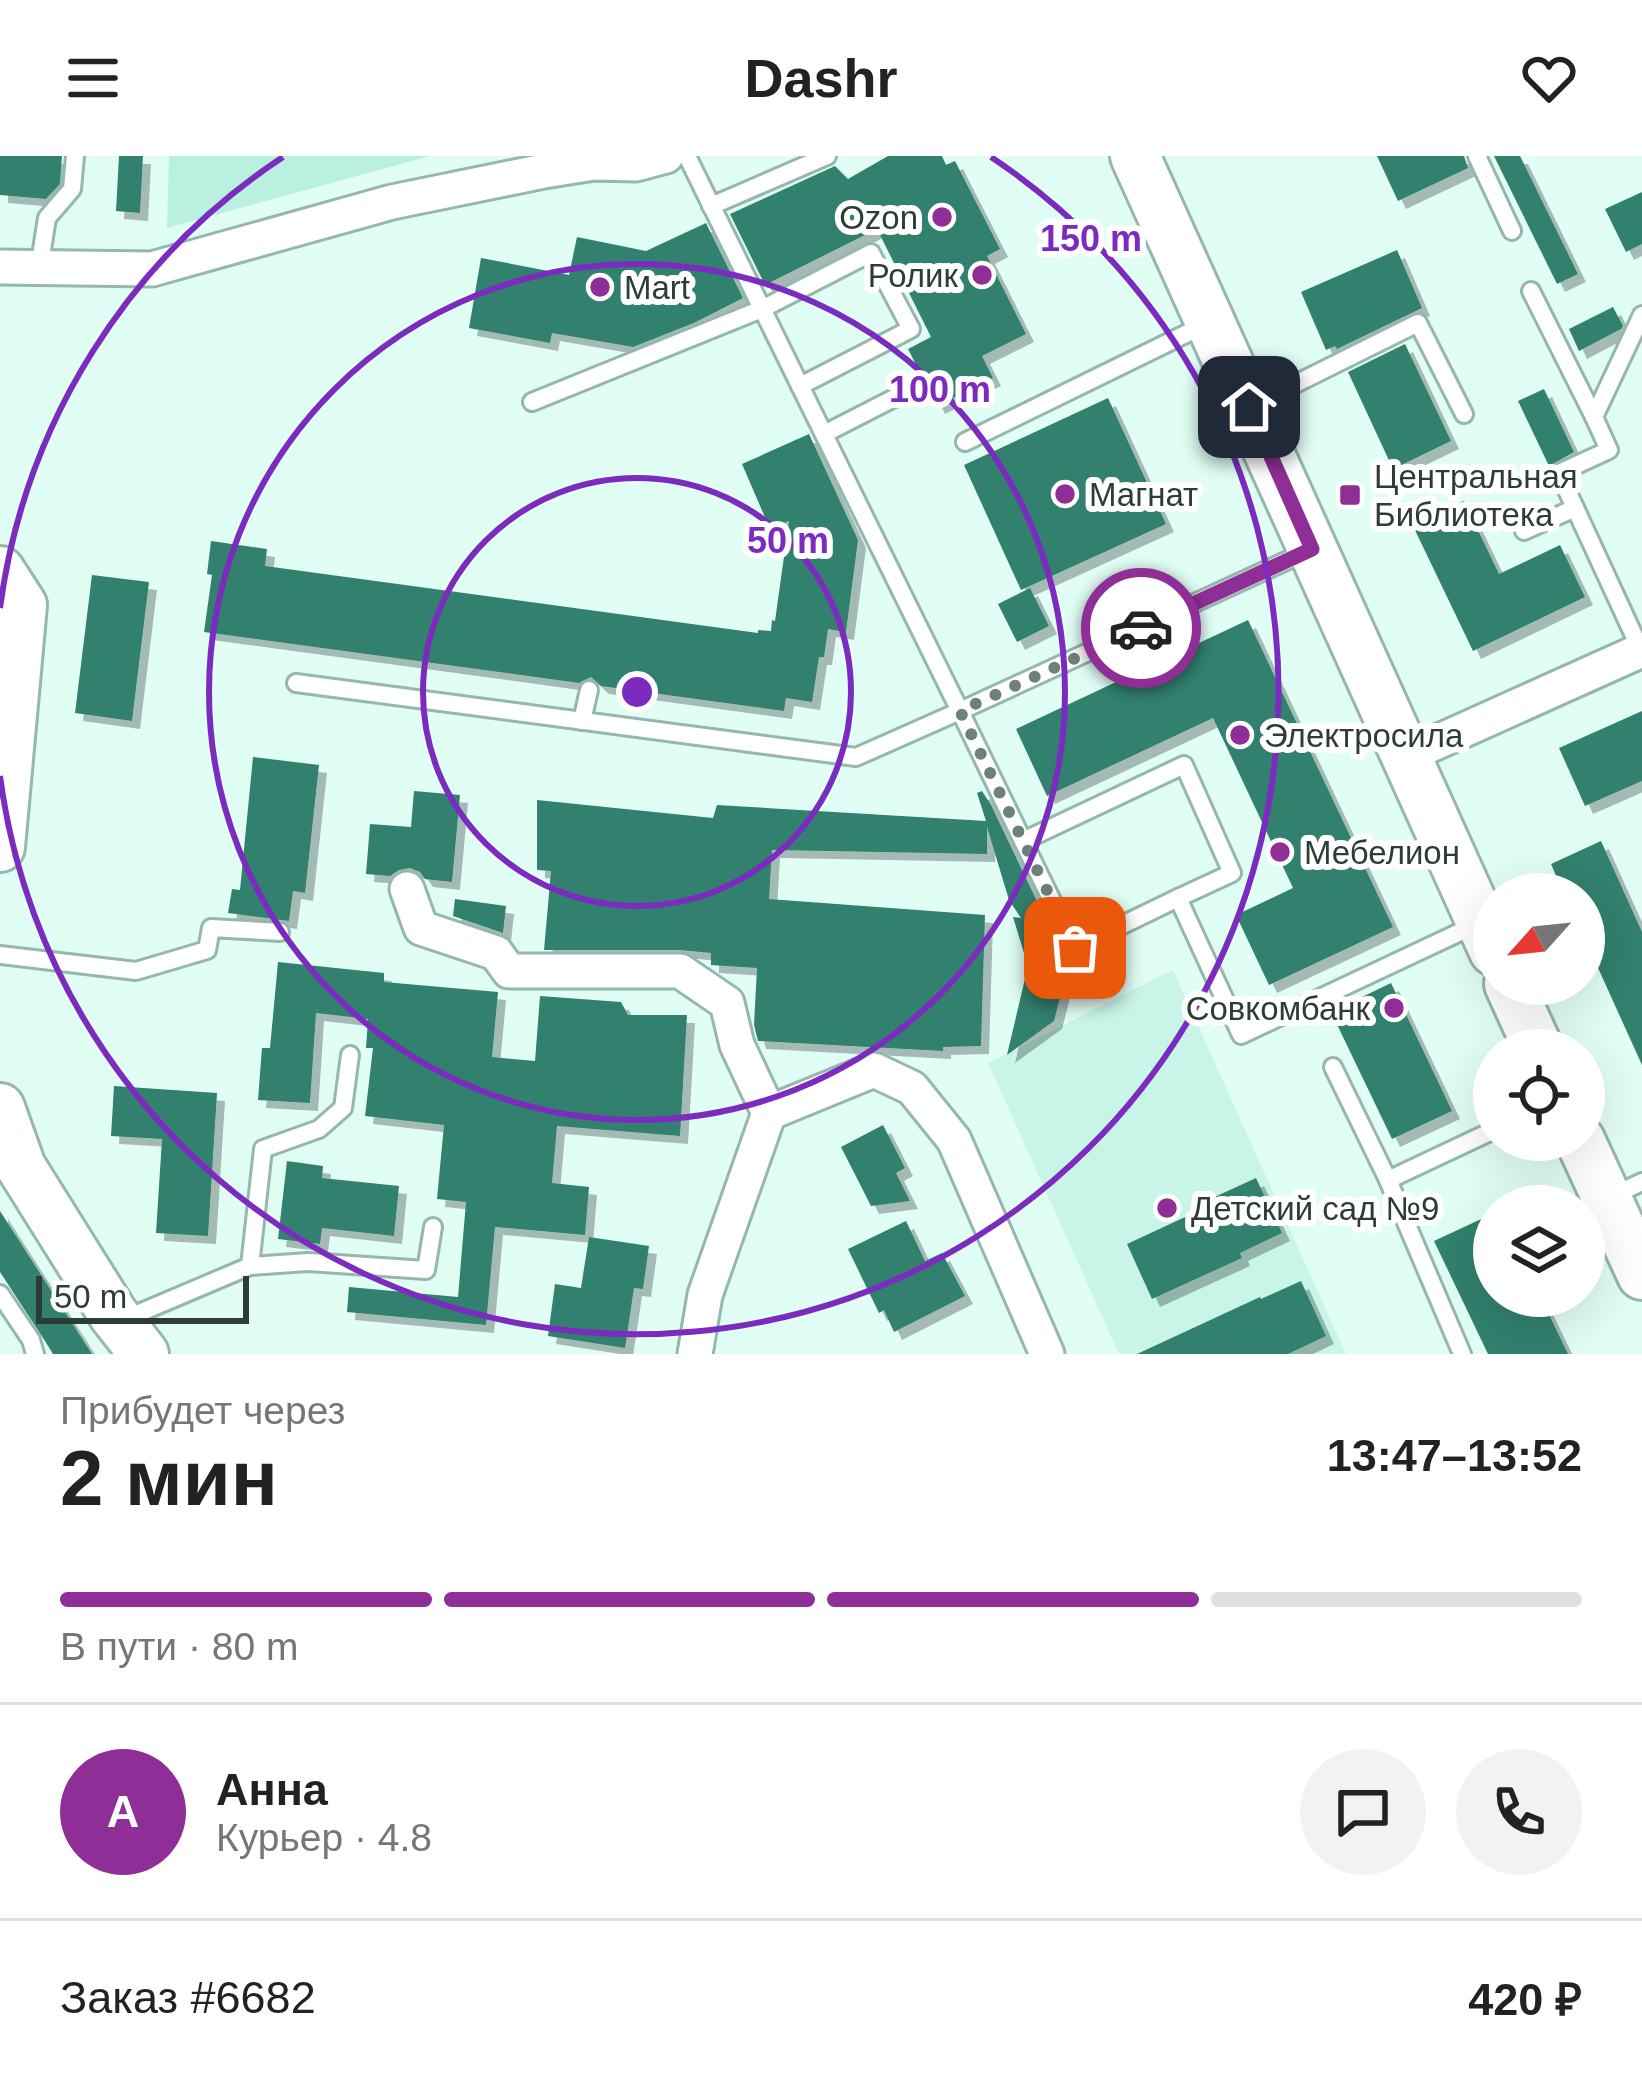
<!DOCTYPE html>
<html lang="ru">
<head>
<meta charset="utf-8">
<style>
  body { margin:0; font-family:Helvetica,sans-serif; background:#f2f2f2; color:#222; height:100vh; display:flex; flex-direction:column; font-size:45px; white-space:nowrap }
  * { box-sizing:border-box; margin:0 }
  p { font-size:39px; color:#767676 }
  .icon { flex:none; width:66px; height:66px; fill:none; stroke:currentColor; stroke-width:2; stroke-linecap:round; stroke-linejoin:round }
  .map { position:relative; height:1198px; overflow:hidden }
  .side { display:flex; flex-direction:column; background:#fff; flex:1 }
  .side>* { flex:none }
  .needle { width:78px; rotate:243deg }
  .fabs { position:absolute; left:1473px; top:717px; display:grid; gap:24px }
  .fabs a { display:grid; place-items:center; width:132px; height:132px; border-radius:50%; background:#fff; box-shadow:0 12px 48px #0002; font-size:60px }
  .scale { position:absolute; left:36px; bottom:30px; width:213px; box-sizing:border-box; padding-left:12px; border:6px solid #2e3c38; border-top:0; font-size:33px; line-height:42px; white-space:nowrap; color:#2e3c38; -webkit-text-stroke:9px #fff; paint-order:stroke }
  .pin { position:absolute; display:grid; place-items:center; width:102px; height:102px; color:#fff; margin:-51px; border-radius:24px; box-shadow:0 6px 18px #0006 }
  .courier { position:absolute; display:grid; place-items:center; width:120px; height:120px; margin:-60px; border:9px solid #8f2e96; border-radius:50%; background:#fff; color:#222; box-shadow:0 3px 15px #0007 }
  .headline em { font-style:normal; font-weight:700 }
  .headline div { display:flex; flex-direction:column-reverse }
  .headline { display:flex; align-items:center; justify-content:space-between; height:204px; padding:0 60px }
  h1 { font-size:78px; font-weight:700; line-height:90px }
  .bar { display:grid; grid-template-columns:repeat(4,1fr); gap:18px 12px; align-content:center; height:144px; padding:0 60px }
  .bar i { height:15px; border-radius:9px; background:#e0e0e0 }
  .bar .active { background:#8f2e96 }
  .bar p { grid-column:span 4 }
  .line { display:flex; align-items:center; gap:30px; padding:0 60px; border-top:3px solid #e0e0e0 }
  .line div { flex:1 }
  .round { display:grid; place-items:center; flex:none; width:126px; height:126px; border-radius:63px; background:#f2f2f2 }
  header { display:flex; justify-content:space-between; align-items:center; height:156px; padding:0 60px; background:#fff; font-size:54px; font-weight:700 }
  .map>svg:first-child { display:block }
  .built { fill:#c8f5e7 }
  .green { fill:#b9f0e0 }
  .building { fill:#33806e; filter:url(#shadow) }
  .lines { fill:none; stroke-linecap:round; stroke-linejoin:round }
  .lane-casing { stroke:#95b7ad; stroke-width:22 }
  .street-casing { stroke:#95b7ad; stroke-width:39 }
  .secondary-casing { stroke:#95b7ad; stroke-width:54 }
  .lane { stroke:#fff; stroke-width:16 }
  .street { stroke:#fff; stroke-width:33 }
  .secondary { stroke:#fff; stroke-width:48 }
  .done { stroke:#6d807a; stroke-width:12; stroke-dasharray:0 21.6 }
  .route { stroke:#8f2e96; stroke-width:15 }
  .ring { fill:none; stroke:#7b2cbf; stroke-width:6 }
  .poi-dot { fill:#8f2e96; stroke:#fff; stroke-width:4.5 }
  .labels { text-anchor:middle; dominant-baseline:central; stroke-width:12; stroke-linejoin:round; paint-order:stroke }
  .poi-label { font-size:33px; fill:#2e3c38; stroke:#fff; text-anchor:start }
  .centre { fill:#7b2cbf; stroke:#fff; stroke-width:6 }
  .ring-label { font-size:36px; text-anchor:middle; font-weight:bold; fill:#7b2cbf; stroke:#fff; stroke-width:12; stroke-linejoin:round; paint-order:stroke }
</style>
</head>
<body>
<header><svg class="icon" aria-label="menu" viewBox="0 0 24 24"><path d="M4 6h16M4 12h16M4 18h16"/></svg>Dashr<svg class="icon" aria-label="heart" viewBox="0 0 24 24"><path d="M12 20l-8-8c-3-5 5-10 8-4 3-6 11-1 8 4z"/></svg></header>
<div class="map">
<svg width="1642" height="1198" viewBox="0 0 1642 1198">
  <defs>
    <filter id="shadow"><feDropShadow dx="8" dy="8" stdDeviation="0" flood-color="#0004"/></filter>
  </defs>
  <rect width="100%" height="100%" fill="#e1fef5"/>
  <path class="built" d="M 1173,814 L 1346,1198 L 1119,1198 L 988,907 Z"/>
  <path class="green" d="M 169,0 L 430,0 L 167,72 Z"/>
  <g class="building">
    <path d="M 0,0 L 62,0 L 60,28 L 46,43 L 0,39 Z"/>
    <path d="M 119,0 L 143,0 L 140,57 L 116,55 Z"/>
    <path d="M 888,0 L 942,0 L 946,9 L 955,5 L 1000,93 L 987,100 L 1026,178 L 982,200 L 993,222 L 937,250 L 908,193 L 931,181 L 877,73 L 765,129 L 730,58 L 835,10 L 848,23 Z"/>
    <path d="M 1377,0 L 1464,0 L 1468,12 L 1398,45 Z"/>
    <path d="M 1494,0 L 1520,0 L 1578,118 L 1557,128 Z"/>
    <path d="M 1642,36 L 1642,88 L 1626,96 L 1605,53 Z"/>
    <path d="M 706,67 L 743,142 L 694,167 L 633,191 L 552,177 L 550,187 L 469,172 L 481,102 L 569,119 L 577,81 L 646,95 Z"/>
    <path d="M 1397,94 L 1422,152 L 1337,193 L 1335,190 L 1326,194 L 1301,136 Z"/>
    <path d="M 1613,151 L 1623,170 L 1621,173 L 1579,195 L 1569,173 Z"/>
    <path d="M 1405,188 L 1451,285 L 1393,313 L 1348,216 Z"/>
    <path d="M 1544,233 L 1574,296 L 1549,310 L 1518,245 Z"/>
    <path d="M 1108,242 L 1166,368 L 1021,434 L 964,309 Z"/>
    <path d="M 809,278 L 858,384 L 846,476 L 828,473 L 824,501 L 819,501 L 812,546 L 786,542 L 784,555 L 601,530 L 591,521 L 579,527 L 204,476 L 212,419 L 207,418 L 211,385 L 267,393 L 265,410 L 758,477 L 758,474 L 771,475 L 772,464 L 775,465 L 789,365 L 770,373 L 742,308 Z"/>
    <path d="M 1464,345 L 1499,418 L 1560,389 L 1585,441 L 1473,495 L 1413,370 Z"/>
    <path d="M 92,419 L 149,426 L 132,565 L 75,557 Z"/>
    <path d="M 1030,432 L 1049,470 L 1017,486 L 998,448 Z"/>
    <path d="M 1248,464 L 1393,771 L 1269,829 L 1236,759 L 1293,732 L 1213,562 L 1047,640 L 1016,573 Z"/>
    <path d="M 1642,555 L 1642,625 L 1585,650 L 1559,592 Z"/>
    <path d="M 253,601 L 319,609 L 305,737 L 293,735 L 289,765 L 228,757 L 232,733 L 240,734 Z"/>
    <path d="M 414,635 L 460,639 L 452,726 L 425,723 L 420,716 L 410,712 L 399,714 L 390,720 L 366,718 L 370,668 L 411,671 Z"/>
    <path d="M 982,635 L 991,649 L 1068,810 L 1054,865 L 1007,899 L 1028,810 L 1013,761 L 1021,762 L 1009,744 L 987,671 L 987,698 L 772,694 L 769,743 L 985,759 L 981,890 L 943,891 L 943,895 L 758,885 L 754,869 L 757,812 L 711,809 L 711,797 L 680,794 L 544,794 L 551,715 L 537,714 L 537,644 L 713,662 L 717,649 L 986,665 L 977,637 Z"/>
    <path d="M 1601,685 L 1642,776 L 1642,909 L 1584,781 L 1584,738 L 1564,738 L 1551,708 Z"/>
    <path d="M 455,743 L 506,750 L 503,777 L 453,760 Z"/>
    <path d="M 278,806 L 384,817 L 384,826 L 498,836 L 492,901 L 535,905 L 540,840 L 621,846 L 628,859 L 687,859 L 680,980 L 557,970 L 552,1027 L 589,1031 L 585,1079 L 495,1071 L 486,1169 L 347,1156 L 349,1131 L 458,1141 L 466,1046 L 437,1043 L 444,969 L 365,960 L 373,892 L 366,892 L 368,863 L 316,857 L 310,947 L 258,944 L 262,892 L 270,892 Z"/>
    <path d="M 1391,827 L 1452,955 L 1392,983 L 1331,856 Z"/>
    <path d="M 114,930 L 217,937 L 208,1080 L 156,1077 L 162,983 L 111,980 Z"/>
    <path d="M 883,969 L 905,1012 L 896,1017 L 910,1045 L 871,1050 L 841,991 Z"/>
    <path d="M 287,1005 L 323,1010 L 322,1022 L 399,1030 L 394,1080 L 322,1072 L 320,1088 L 278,1083 Z"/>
    <path d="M 1256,1022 L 1282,1077 L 1240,1097 L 1242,1102 L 1152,1143 L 1127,1088 L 1211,1049 L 1208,1044 Z"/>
    <path d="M 0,1055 L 92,1198 L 53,1198 L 45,1185 L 0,1116 Z"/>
    <path d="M 1494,1057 L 1494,1140 L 1540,1140 L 1568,1198 L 1488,1198 L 1434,1085 Z"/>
    <path d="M 906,1065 L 925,1105 L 942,1097 L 965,1140 L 894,1176 L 884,1154 L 879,1157 L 848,1093 Z"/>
    <path d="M 589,1081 L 649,1090 L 643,1133 L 634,1132 L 625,1192 L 548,1180 L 555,1128 L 581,1132 Z"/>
    <path d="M 1301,1125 L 1326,1180 L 1288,1198 L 1137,1198 L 1260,1141 L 1261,1143 Z"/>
  </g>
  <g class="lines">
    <defs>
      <g id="lane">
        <path d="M 1477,0 L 1512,75"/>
        <path d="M 711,50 L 827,0"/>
        <path d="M 39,113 L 47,62 L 72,33 L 75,0"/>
        <path d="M 1531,135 L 1594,261"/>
        <path d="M 1642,159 L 1594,261 L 1609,294 L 1559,317 L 1636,484 L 1642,492"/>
        <path d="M 532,246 L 762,153 L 871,97 L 911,173 L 800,230"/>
        <path d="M 1249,251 L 1418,167 L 1464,258"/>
        <path d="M 824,278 L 904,237"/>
        <path d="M 965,286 L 1204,169"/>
        <path d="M 1524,375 L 1575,352"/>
        <path d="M 1310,394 L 960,555 L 1023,685 L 1184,609 L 1232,717 L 1178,742 L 1241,879 L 1475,769"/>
        <path d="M 296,527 L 856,601 L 960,555 L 687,0"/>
        <path d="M 582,565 L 589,534"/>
        <path d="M 1023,685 L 1075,792 L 1178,742"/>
        <path d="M 0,799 L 136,815 L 207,794 L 211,772 L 280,776"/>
        <path d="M 1333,911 L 1388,1024"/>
        <path d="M 1610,1041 L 1642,1026"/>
        <path d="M 250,1110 L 308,1106 L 426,1114 L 433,1071"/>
        <path d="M 0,1138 L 31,1184 L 35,1198"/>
        <path d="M 125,1163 L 250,1110 L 263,993 L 319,973 L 343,952 L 350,899"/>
        <path d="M 1462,1198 L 1388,1024 L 1494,974"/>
      </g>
      <g id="street">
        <path d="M 0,111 L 152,113 L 392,46 L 544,15 L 594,7 L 636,8 L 666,0"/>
        <path d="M 1406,600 L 1642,494"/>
        <path d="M 407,733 L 421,772 L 496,797 L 509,815 L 680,815 L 727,847 L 737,889 L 769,957"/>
        <path d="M 695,1198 L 705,1139 L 769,957 L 874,914 L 912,932 L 954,984 L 1047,1198"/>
      </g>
      <g id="secondary">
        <path d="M 1135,0 L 1494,795"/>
        <path d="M 0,415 L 22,449 L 0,691"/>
        <path d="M 1509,828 L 1539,894"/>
        <path d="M 0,952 L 21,1011 L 113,1158 L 144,1198"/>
        <path d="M 1580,984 L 1642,1119"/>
      </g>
    </defs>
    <use href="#lane" class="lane-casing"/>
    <use href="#street" class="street-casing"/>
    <use href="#secondary" class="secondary-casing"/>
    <use href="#lane" class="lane"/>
    <use href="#street" class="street"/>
    <use href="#secondary" class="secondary"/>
  </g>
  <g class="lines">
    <path class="done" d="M 1075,792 L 960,555 L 1141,472"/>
    <path class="route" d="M 1141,472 L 1312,393 L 1249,251"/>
  </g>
  <g class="ring">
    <circle cx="637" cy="536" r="214"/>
    <circle cx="637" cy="536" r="428"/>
    <path d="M0 452A642 642 0 0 1 283 1M991 1A642 642 0 1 1 0 620"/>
  </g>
  <g class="poi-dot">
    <circle cx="942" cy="61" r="12"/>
    <circle cx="982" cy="119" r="12"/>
    <circle cx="600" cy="131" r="12"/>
    <circle cx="1065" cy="338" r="12"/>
    <rect x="1338" y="327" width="24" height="24" rx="6"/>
    <circle cx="1240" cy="579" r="12"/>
    <circle cx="1280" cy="696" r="12"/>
    <circle cx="1394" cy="852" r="12"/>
    <circle cx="1167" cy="1052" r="12"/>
  </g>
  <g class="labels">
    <g class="poi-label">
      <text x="918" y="61" text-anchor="end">Ozon</text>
      <text x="958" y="119" text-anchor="end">Ролик</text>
      <text x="624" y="131">Mart</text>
      <text x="1374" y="320">Центральная<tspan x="1374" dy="38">Библиотека</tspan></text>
      <text x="1089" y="338">Магнат</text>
      <text x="1264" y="579">Электросила</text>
      <text x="1304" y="696">Мебелион</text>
      <text x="1370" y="852" text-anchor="end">Совкомбанк</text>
      <text x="1191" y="1052">Детский сад №9</text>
    </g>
  </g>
  <circle cx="637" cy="536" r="18" class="centre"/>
  <g class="ring-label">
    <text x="1091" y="95">150 m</text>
    <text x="940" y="246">100 m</text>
    <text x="788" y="397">50 m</text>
  </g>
</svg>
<div class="fabs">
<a><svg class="needle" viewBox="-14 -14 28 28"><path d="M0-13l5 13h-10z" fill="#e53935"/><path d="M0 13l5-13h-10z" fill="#767676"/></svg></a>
<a><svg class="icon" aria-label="locate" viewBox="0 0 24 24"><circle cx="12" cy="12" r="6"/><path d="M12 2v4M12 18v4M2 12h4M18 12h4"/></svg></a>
<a><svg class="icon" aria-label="layers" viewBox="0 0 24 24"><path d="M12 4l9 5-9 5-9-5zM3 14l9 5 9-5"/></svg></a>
</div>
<div class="scale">50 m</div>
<div class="pin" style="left:1075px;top:792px;background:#ea580c"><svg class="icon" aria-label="bag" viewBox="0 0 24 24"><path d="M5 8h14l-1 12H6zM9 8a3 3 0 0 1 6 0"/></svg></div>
<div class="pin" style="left:1249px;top:251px;background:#1f2937"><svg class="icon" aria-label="home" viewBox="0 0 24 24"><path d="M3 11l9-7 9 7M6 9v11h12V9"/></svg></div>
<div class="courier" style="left:1141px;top:472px"><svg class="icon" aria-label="car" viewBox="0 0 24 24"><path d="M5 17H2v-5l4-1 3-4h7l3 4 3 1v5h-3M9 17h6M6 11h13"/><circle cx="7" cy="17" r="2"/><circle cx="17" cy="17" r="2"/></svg></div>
</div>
<section class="side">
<div class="headline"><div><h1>2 мин</h1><p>Прибудет через</p></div><em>13:47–13:52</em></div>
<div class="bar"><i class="active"></i><i class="active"></i><i class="active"></i><i></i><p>В пути · 80 m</p></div>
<div class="line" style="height:216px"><b class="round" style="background:#8f2e96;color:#fff">А</b><div><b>Анна</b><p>Курьер · 4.8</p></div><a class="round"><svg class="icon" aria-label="chat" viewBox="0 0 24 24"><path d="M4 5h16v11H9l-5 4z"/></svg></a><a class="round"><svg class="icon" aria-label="phone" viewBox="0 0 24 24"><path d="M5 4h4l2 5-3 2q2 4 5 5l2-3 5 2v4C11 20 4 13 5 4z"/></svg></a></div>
<div class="line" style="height:156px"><div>Заказ #6682</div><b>420 ₽</b></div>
</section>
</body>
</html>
